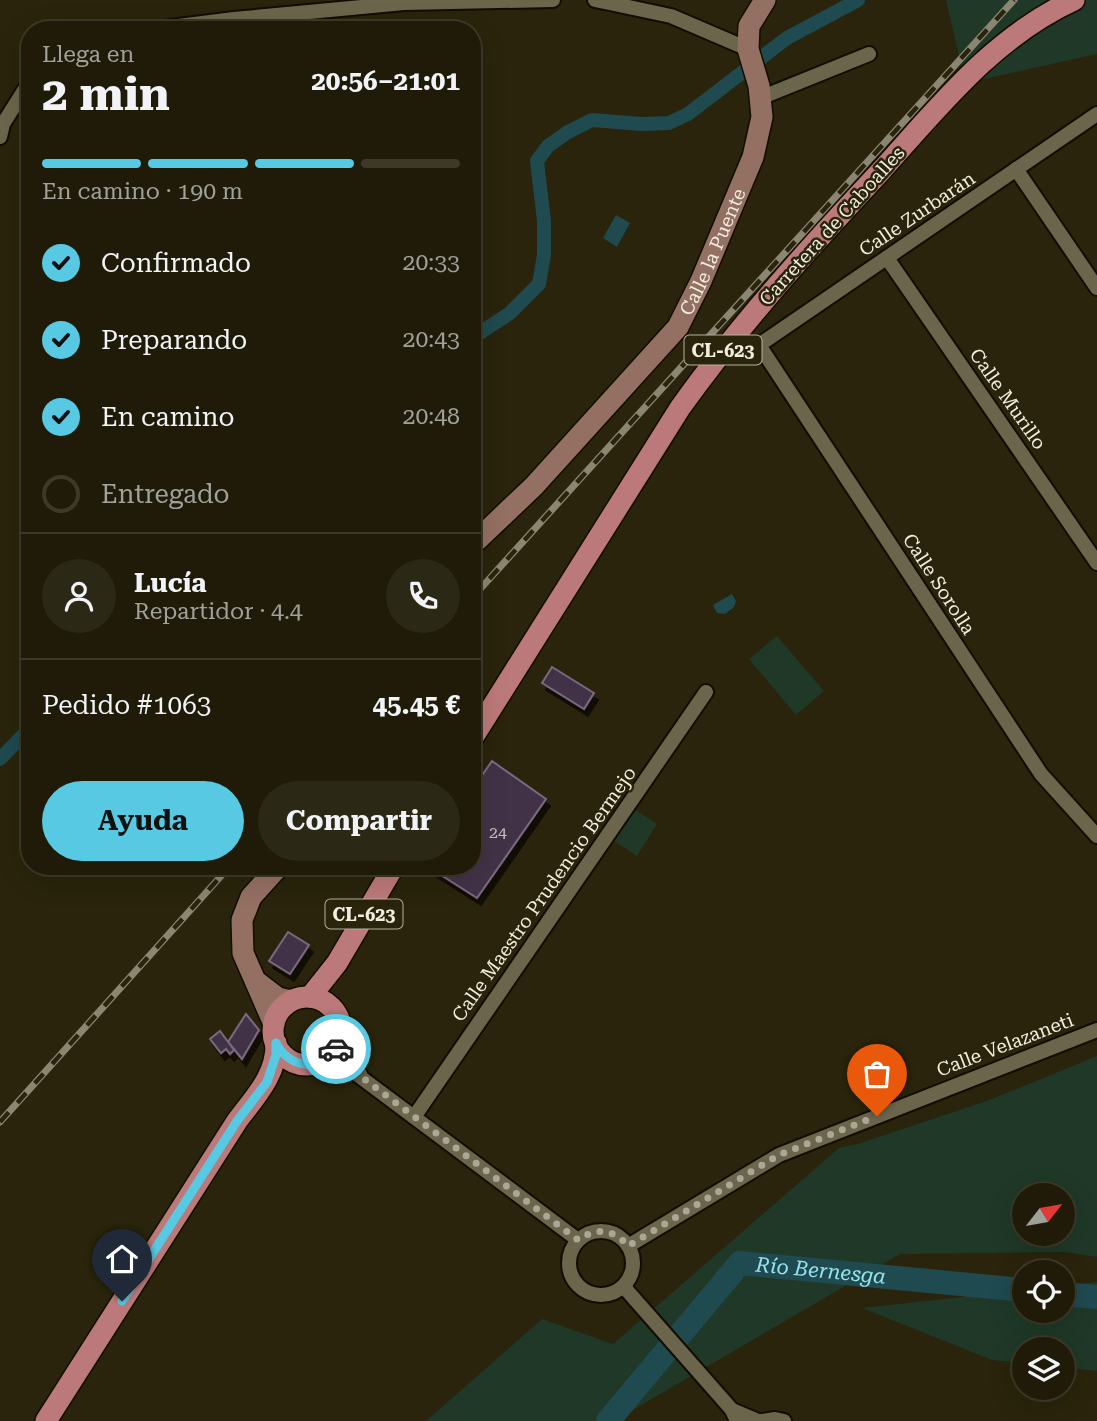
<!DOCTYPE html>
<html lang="es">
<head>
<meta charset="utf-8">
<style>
  body { margin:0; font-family:"Roboto Serif",serif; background:#2c2816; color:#f1f3f6; height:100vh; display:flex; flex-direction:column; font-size:26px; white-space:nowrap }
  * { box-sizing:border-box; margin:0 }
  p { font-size:23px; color:#a1a19c }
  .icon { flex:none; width:38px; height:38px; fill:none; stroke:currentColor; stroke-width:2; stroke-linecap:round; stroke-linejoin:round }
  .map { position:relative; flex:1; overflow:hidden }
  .sheet { position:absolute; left:21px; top:21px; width:460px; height:854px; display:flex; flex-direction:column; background:#1f1b08; border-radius:28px; box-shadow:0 7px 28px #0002,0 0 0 2px #3c3929 }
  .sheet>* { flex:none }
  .needle { width:46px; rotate:59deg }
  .buttons { position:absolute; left:1012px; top:1183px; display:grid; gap:14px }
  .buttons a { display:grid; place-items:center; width:63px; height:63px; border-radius:50%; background:#1f1b08; box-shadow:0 7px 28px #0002,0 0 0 2px #3c3929; font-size:35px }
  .pin { position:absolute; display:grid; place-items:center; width:60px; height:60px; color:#fff; margin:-72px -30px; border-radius:50% 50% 50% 0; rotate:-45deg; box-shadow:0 0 7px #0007 }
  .pin .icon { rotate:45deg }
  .courier { position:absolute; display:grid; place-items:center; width:70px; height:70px; margin:-35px; border:5px solid #58c9e3; border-radius:50%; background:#fff; color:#222; box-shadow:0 2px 9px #0007 }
  .head em { font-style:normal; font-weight:700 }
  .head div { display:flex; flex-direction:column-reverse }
  .head { display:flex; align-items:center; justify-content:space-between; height:119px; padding:0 21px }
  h1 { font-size:46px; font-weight:700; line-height:52px }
  .bar { display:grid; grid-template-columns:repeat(4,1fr); gap:10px 7px; align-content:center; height:84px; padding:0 21px }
  .bar i { height:9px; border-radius:5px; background:#3c3929 }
  .bar .on { background:#58c9e3 }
  .bar p { grid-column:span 4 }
  .line { display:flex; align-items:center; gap:18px; padding:0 21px; border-top:2px solid #3c3929 }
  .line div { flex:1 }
  .round { display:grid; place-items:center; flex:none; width:74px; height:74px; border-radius:37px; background:#2c2816 }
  ol { padding:0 21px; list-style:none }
  li { display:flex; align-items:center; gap:21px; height:77px }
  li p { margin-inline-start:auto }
  li .icon { padding:7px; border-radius:50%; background:#58c9e3; color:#111; stroke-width:4 }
  li:last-child { color:#a1a19c }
  li i { width:38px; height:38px; border:4px solid #3c3929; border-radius:50% }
  .action { display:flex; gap:14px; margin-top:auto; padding:14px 21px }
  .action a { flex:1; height:80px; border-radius:42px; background:#58c9e3; color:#111; font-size:28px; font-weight:700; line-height:80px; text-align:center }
  .action a+a { background:#2c2816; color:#f1f3f6 }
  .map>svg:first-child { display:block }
  .green { fill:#1f3827; fill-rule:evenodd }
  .water { fill:#1f4a50 }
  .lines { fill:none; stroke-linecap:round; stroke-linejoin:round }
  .canal { stroke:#1f4a50; stroke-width:14 }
  .river { stroke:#1f4a50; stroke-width:24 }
  .building { fill:#423347; stroke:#7b6980; stroke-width:2; filter:url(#shadow) }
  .street-casing { stroke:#120d00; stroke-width:18 }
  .secondary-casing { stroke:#120d00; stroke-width:24 }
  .primary-casing { stroke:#120d00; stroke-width:24 }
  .street { stroke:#6b664b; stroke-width:14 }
  .secondary { stroke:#947062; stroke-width:21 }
  .primary { stroke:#bc7979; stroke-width:21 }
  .rail-casing { stroke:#8a8672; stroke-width:7 }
  .rail { stroke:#29240b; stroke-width:4.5; stroke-dasharray:13; stroke-linecap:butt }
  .done { stroke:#aba795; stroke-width:7; stroke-dasharray:0 12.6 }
  .route { stroke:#58c9e3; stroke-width:9 }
  .labels { text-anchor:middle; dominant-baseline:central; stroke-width:5; stroke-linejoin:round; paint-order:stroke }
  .number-label { font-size:16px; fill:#c5bfb9 }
  .shield { fill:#29240b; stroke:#b5b19f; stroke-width:2 }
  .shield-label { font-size:18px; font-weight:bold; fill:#f1eedf }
  .street-label { font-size:19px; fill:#f1eedf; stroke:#29240b }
  .water-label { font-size:21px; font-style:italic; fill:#94e4ee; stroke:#29240b }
</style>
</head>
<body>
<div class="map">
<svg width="1097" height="1421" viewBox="0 0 1097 1421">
  <defs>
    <filter id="shadow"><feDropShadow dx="4" dy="7" stdDeviation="0" flood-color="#0009"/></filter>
  </defs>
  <rect width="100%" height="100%" fill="#29240b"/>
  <g class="green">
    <path d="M 946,0 L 1097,0 L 1097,54 L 984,79 L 966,86 Z"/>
    <path d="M 777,636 L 824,691 L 796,715 L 749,659 Z"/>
    <path d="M 634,809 L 657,824 L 637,856 L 614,841 Z"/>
    <path d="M 1097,1056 L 1097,1257 L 1065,1252 L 900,1254 L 614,1421 L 426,1421 L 542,1319 L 613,1344 L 839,1148 L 861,1143 L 992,1099 ZM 1024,1195 L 1062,1195 L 1062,1234 L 1024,1234 Z"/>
    <path d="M 1097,1282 L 1097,1371 L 1062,1367 L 1062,1349 L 1024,1349 L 1024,1363 L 992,1360 L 862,1308 L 1024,1290 L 1024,1311 L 1062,1311 L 1062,1286 Z"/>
  </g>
  <g class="water">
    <path d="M 616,215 L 630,223 L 617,247 L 603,238 Z"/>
    <path d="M 732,594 L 736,601 L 734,607 L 725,614 L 717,613 L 713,605 Z"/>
  </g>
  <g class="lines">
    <g class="canal">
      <path d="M 472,338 L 510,313 L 539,284 L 544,255 L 544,221 L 537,161 L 548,146 L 568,132 L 592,120 L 642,124 L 669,123 L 688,114 L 787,38 L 858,0"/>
      <path d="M 0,759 L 30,728"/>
    </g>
    <g class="river">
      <path d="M 1062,1294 L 1097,1297"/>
      <path id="s1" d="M 608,1421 L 740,1263 L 1024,1290"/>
    </g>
  </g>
  <g class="building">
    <path d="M 552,667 L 594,693 L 584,709 L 542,683 Z"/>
    <path d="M 492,761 L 546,799 L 477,898 L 427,866 L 472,866 L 472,790 Z"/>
    <path d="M 288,932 L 309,945 L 290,974 L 269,961 Z"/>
    <path d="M 246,1014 L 259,1030 L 242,1059 L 228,1042 Z"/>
    <path d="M 220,1031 L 234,1050 L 230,1054 L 226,1049 L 221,1053 L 210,1039 Z"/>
  </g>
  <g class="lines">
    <defs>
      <g id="street">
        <path d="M 595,0 L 671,16 L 748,49"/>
        <path d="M 147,30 L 234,19 L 404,3 L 553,0"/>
        <path d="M 760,98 L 869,54"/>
        <path d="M 1097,114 L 759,345 L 1041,774 L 1097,836"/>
        <path d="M 0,137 L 3,124 L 30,81"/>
        <path d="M 1016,169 L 1097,288"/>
        <path d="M 887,258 L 1097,563"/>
        <path d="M 341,1037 L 348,1056 L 360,1074"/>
        <path d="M 319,1063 L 335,1064 L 351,1070 L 578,1240"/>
        <path d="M 414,1117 L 706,692"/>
        <circle cx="601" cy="1263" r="32"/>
        <path d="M 628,1246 L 779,1155 L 1097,1030"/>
        <path d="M 624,1287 L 732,1410 L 737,1421"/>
        <path d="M 732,1410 L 758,1421"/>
        <path d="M 762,1421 L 775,1419 L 784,1421"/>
      </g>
      <g id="secondary">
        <path id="s2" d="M 472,545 L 534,486 L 678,327 L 701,281 L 753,157 L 762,117 L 759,86 L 748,49 L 749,26 L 765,0"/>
        <path d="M 257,982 L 278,998 L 291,1001"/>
        <path d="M 274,1024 L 243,953 L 242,920 L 251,897 L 279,866"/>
      </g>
      <g id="primary">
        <path d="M 472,739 L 680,408 C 740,324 810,247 880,172 C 938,108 993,37 1074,0"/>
        <path d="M 310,997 L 337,963 L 394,866"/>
        <circle cx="307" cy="1031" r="34"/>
        <path d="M 46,1421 L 237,1121 C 255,1097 277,1075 276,1043"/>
      </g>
    </defs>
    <use href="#street" class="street-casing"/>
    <use href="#secondary" class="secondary-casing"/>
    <use href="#primary" class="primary-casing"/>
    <use href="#street" class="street"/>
    <use href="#secondary" class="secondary"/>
    <use href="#primary" class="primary"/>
    <defs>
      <g id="rail">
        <path d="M 472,598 L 1014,0"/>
        <path d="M 0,1122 L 230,866"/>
      </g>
    </defs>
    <use href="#rail" class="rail-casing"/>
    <use href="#rail" class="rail"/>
  </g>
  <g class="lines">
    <path class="done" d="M 336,1049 L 341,1037 L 348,1056 L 363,1078 L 578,1240 C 596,1227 614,1229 628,1246 L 779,1155 L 877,1116"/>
    <path class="route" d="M 122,1301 L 237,1121 L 267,1082 L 276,1055 L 276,1043 C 289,1068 319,1072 336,1049"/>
  </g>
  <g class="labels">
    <g class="number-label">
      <text x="498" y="832">24</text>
    </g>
    <g class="shield">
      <rect x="684.5" y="335.5" width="77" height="29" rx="5"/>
      <rect x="325.5" y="899.5" width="77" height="29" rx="5"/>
    </g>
    <g class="shield-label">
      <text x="723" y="350">CL-623</text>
      <text x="364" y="914">CL-623</text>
    </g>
    <g class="street-label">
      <text transform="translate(917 214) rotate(-34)">Calle Zurbarán</text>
      <text transform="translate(832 226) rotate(-48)">Carretera de Caboalles</text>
      <text stroke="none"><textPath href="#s2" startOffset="383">Calle la Puente</textPath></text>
      <text transform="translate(1008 399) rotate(55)">Calle Murillo</text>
      <text transform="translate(939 584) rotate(57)">Calle Sorolla</text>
      <text transform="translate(544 894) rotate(-55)">Calle Maestro Prudencio Bermejo</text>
      <text transform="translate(1005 1045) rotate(-21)">Calle Velazaneti</text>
    </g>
    <g class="water-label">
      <text stroke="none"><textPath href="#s1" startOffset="287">Río Bernesga</textPath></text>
    </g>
  </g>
</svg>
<div class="buttons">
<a><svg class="needle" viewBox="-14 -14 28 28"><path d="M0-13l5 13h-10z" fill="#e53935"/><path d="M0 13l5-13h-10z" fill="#a1a19c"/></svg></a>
<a><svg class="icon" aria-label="locate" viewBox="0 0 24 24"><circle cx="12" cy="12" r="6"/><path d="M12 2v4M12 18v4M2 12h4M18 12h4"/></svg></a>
<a><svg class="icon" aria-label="layers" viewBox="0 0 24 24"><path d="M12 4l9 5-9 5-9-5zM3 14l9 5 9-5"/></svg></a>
</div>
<div class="pin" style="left:877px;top:1116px;background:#ea580c"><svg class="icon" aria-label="bag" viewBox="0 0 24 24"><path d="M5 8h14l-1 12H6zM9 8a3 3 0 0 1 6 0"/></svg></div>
<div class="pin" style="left:122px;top:1301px;background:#1f2937"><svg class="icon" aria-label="home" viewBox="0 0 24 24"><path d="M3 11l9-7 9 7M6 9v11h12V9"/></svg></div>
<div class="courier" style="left:336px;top:1049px"><svg class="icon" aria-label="car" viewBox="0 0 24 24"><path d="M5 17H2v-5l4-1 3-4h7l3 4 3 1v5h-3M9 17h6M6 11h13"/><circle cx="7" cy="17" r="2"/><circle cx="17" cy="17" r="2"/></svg></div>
<section class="sheet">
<div class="head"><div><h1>2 min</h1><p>Llega en</p></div><em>20:56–21:01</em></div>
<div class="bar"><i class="on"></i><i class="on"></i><i class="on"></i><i></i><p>En camino · 190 m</p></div>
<ol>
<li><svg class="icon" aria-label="check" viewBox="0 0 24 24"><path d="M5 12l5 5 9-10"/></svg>Confirmado<p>20:33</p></li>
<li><svg class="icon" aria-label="check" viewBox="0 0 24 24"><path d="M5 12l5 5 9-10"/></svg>Preparando<p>20:43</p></li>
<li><svg class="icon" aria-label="check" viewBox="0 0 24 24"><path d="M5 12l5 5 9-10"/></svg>En camino<p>20:48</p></li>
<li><i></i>Entregado</li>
</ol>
<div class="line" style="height:126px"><a class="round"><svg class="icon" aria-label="person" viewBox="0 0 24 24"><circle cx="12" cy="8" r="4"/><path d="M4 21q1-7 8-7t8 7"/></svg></a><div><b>Lucía</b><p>Repartidor · 4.4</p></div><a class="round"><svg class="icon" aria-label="phone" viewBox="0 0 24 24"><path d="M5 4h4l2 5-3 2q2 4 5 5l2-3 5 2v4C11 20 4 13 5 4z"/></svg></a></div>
<div class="line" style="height:91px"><div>Pedido #1063</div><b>45.45 €</b></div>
<div class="action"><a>Ayuda</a><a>Compartir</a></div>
</section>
</div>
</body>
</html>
